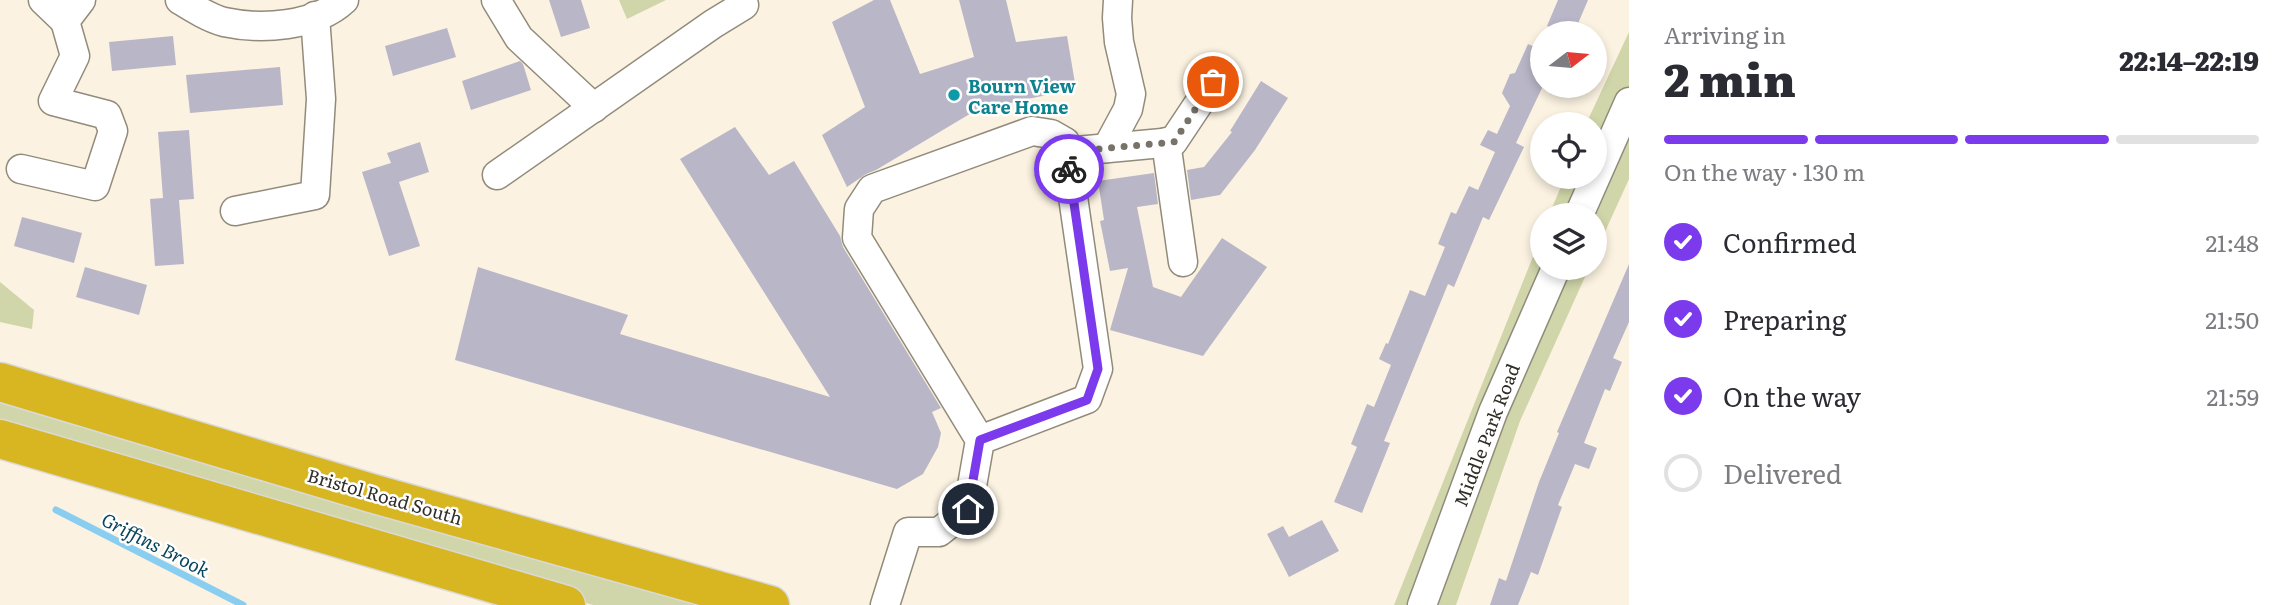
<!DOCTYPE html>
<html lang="en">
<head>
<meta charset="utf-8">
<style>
  body { margin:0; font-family:Literata,serif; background:#f7f7f7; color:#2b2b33; height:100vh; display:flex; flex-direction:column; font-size:26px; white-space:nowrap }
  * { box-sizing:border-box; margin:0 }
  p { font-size:23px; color:#7c7c81 }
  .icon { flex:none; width:38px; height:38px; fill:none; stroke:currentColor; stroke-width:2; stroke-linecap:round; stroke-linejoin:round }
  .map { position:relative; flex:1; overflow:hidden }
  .side { display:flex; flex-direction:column; background:#fff; width:665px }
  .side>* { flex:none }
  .needle { width:46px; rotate:74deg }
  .controls { position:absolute; left:1530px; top:21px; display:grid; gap:14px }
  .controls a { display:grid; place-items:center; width:77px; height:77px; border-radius:50%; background:#fff; box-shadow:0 4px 10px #0003; font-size:35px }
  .pin { position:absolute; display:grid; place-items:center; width:60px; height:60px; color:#fff; margin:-30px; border:4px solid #fff; border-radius:50%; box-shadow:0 2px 7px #0007 }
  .courier { position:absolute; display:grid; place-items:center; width:70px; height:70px; margin:-35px; border:5px solid #7c3aed; border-radius:50%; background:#fff; color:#222; box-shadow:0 2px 9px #0007 }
  .overview em { font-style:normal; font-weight:800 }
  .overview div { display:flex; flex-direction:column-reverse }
  .overview { display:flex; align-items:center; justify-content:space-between; height:119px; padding:0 35px }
  h1 { font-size:46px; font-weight:800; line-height:52px }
  .bar { display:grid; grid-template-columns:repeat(4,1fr); gap:10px 7px; align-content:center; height:84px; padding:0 35px }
  .bar i { height:9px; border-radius:5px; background:#e1e1e2 }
  .bar .active { background:#7c3aed }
  .bar p { grid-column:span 4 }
  ol { padding:0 35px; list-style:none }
  li { display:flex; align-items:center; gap:21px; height:77px }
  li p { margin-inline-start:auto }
  li .icon { padding:7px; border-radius:50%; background:#7c3aed; color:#fff; stroke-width:4 }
  li:last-child { color:#7c7c81 }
  li i { width:38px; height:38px; border:4px solid #e1e1e2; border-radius:50% }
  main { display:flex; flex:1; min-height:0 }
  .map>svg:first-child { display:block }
  .green { fill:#d0d6a9 }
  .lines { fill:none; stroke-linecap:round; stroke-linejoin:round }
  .stream { stroke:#89cef0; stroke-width:7 }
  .building { fill:#b9b6c7 }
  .minor-casing { stroke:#928b7b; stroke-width:31 }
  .highway-casing { stroke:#dad9d8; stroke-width:41 }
  .minor { stroke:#fff; stroke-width:28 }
  .highway { stroke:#d8b621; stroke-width:38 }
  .done { stroke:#787369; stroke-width:7; stroke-dasharray:0 12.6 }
  .route { stroke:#7c3aed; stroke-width:9 }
  .culture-dot { fill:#0f9aa8; stroke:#fff; stroke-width:2.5 }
  .labels { text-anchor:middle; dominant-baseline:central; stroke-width:5; stroke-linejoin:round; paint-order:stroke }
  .culture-label { font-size:18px; font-weight:bold; fill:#0d838f; stroke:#fff; text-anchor:start }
  .street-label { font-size:18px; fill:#322e28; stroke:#fff }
  .water-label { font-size:19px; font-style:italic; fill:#09455c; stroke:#fff }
</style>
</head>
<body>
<main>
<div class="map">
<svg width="1629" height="605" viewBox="0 0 1629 605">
  <rect width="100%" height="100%" fill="#fbf2e1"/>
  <g class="green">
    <path d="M 619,0 L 666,0 L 627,19 Z"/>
    <path d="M 1629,32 L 1629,88 L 1594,164 L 1594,124 L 1586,124 Z"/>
    <path d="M 1629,127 L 1629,179 L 1594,256 L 1594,215 L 1587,215 Z"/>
    <path d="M 1565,177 L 1588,177 L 1571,215 L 1549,215 Z"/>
    <path d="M 1542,234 L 1542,268 L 1413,605 L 1394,605 Z"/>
    <path d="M 1564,268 L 1589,268 L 1520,421 L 1456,605 L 1430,605 Z"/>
    <path d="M 0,282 L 34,310 L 32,329 L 0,322 Z"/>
    <path d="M 0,395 L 723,605 L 593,605 L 0,431 Z"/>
  </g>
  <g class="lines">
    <path class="stream" d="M 56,510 L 243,605"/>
  </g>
  <g class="building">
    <path d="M 549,0 L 581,0 L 590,28 L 561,37 Z"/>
    <path d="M 874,0 L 890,0 L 920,74 L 974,57 L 959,0 L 1006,0 L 1016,42 L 1067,36 L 1076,89 L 1018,101 L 968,115 L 876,170 L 866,174 L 847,187 L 822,135 L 865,107 L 832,22 Z"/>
    <path d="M 1558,0 L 1588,0 L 1574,33 L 1563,33 L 1547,26 Z"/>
    <path d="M 447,28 L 456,57 L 393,76 L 385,46 Z"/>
    <path d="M 173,36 L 176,65 L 112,71 L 109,42 Z"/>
    <path d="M 1528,44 L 1542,50 L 1542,88 L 1516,143 L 1524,147 L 1489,220 L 1483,217 L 1454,287 L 1448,284 L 1384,441 L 1390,443 L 1362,513 L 1334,502 L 1357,447 L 1351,444 L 1367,404 L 1374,407 L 1391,365 L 1379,359 L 1386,343 L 1388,344 L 1410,290 L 1425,296 L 1445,247 L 1438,244 L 1451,212 L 1456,214 L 1469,186 L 1478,190 L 1495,152 L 1480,145 L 1488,130 L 1497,134 L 1510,106 L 1502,93 L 1510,74 L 1515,73 Z"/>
    <path d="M 520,61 L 523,64 L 531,90 L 471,110 L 462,81 Z"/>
    <path d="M 280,67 L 283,105 L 190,113 L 186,75 Z"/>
    <path d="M 1261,81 L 1288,98 L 1255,150 L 1220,195 L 1191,200 L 1187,170 L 1204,167 L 1232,132 L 1230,131 Z"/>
    <path d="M 735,127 L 769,175 L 794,161 L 840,236 L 843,247 L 941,408 L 932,412 L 941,433 L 938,447 L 923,474 L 897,489 L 455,360 L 478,267 L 628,315 L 620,334 L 830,397 L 680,159 Z"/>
    <path d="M 189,130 L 194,199 L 179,200 L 184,264 L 155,266 L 150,199 L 163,198 L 158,132 Z"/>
    <path d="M 420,142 L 429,172 L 399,182 L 420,246 L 389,256 L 362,172 L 391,163 L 387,153 Z"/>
    <path d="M 1154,173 L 1158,204 L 1137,207 L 1153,287 L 1181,297 L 1222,238 L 1267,267 L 1203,356 L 1110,330 L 1128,268 L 1110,271 L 1100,221 L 1104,220 L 1098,181 Z"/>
    <path d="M 22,217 L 82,233 L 74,263 L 14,246 Z"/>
    <path d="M 1629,264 L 1629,322 L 1613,358 L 1622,362 L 1610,391 L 1605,389 L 1584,443 L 1597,448 L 1589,469 L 1575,464 L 1558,505 L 1562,507 L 1538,575 L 1531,572 L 1518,605 L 1490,605 L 1499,578 L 1506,581 L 1539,482 L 1559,433 L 1557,432 Z"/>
    <path d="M 85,267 L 147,285 L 139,315 L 76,297 Z"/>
    <path d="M 1322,520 L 1339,551 L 1289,577 L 1267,534 L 1283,526 L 1289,537 Z"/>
  </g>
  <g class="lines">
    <defs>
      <g id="minor">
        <path d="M 43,0 L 65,21"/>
        <path d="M 180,0 C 193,8 209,18 224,22 C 261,30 315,27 344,0"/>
        <path d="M 496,0 L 519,38 L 594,108"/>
        <path d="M 1166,142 L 1183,262"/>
        <path d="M 1107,148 L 1128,109 L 1131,94 L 1119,42 L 1117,18 L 1118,0"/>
        <path d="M 1066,152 L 1173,142 L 1213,82"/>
        <path d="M 21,169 L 95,186 L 113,131 L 107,115 L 53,101 L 75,56 L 65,21 L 81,0"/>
        <path d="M 497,175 L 713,24 L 744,5"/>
        <path d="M 235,211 L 315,195 L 321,99 L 315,16"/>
        <path d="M 1579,215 L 1629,102"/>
        <path d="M 885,605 L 908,532 L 939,532 L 968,509 L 980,440 L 857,238 L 859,209 L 872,189 L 1032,131 L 1051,134 L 1065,142 L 1098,369 L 1087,399 L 980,440"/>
        <path d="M 1422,605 L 1493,412 L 1556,268"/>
      </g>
      <g id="highway">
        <path d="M 0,382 L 371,493 L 770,605"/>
        <path d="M 0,439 L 566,605"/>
      </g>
    </defs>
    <use href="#minor" class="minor-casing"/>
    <use href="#highway" class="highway-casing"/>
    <use href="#minor" class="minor"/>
    <use href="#highway" class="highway"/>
  </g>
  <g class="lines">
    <path class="done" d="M 1069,169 L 1066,152 L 1174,142 L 1213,82"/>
    <path class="route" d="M 968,509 L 980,440 L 1087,400 L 1098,369 L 1069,169"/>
  </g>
  <circle class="culture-dot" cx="954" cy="95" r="7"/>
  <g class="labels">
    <g class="culture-label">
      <text x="968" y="85">Bourn View<tspan x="968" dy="21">Care Home</tspan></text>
    </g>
    <g class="street-label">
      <text transform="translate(1486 435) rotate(-69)">Middle Park Road</text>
      <text transform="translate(385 496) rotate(16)">Bristol Road South</text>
    </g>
    <g class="water-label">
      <text transform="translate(156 544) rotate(27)">Griffins Brook</text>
    </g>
  </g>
</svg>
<div class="controls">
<a><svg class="needle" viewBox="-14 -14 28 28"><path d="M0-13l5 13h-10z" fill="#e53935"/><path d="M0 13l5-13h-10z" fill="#7c7c81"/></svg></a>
<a><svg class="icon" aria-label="locate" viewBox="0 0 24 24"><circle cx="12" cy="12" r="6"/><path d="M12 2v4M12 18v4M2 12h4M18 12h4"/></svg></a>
<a><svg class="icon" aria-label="layers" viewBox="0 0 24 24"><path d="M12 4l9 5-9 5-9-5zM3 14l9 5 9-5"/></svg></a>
</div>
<div class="pin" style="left:1213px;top:82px;background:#ea580c"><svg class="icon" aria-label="bag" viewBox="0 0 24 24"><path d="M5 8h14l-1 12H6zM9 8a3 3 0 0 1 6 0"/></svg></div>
<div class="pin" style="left:968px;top:509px;background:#1f2937"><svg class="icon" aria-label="home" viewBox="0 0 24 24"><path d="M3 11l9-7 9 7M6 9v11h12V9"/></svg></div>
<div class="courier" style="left:1069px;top:169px"><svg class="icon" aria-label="bike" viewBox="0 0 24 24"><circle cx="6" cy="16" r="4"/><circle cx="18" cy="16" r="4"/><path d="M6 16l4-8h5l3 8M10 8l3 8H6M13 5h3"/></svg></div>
</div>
<section class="side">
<div class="overview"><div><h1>2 min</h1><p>Arriving in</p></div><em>22:14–22:19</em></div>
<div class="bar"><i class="active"></i><i class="active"></i><i class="active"></i><i></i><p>On the way · 130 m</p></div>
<ol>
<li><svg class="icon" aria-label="check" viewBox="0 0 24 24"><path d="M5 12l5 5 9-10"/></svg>Confirmed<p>21:48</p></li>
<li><svg class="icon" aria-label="check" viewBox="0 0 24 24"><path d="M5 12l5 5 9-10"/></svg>Preparing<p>21:50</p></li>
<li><svg class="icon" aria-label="check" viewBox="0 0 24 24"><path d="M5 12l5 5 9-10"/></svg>On the way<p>21:59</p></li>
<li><i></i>Delivered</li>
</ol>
</section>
</main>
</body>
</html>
